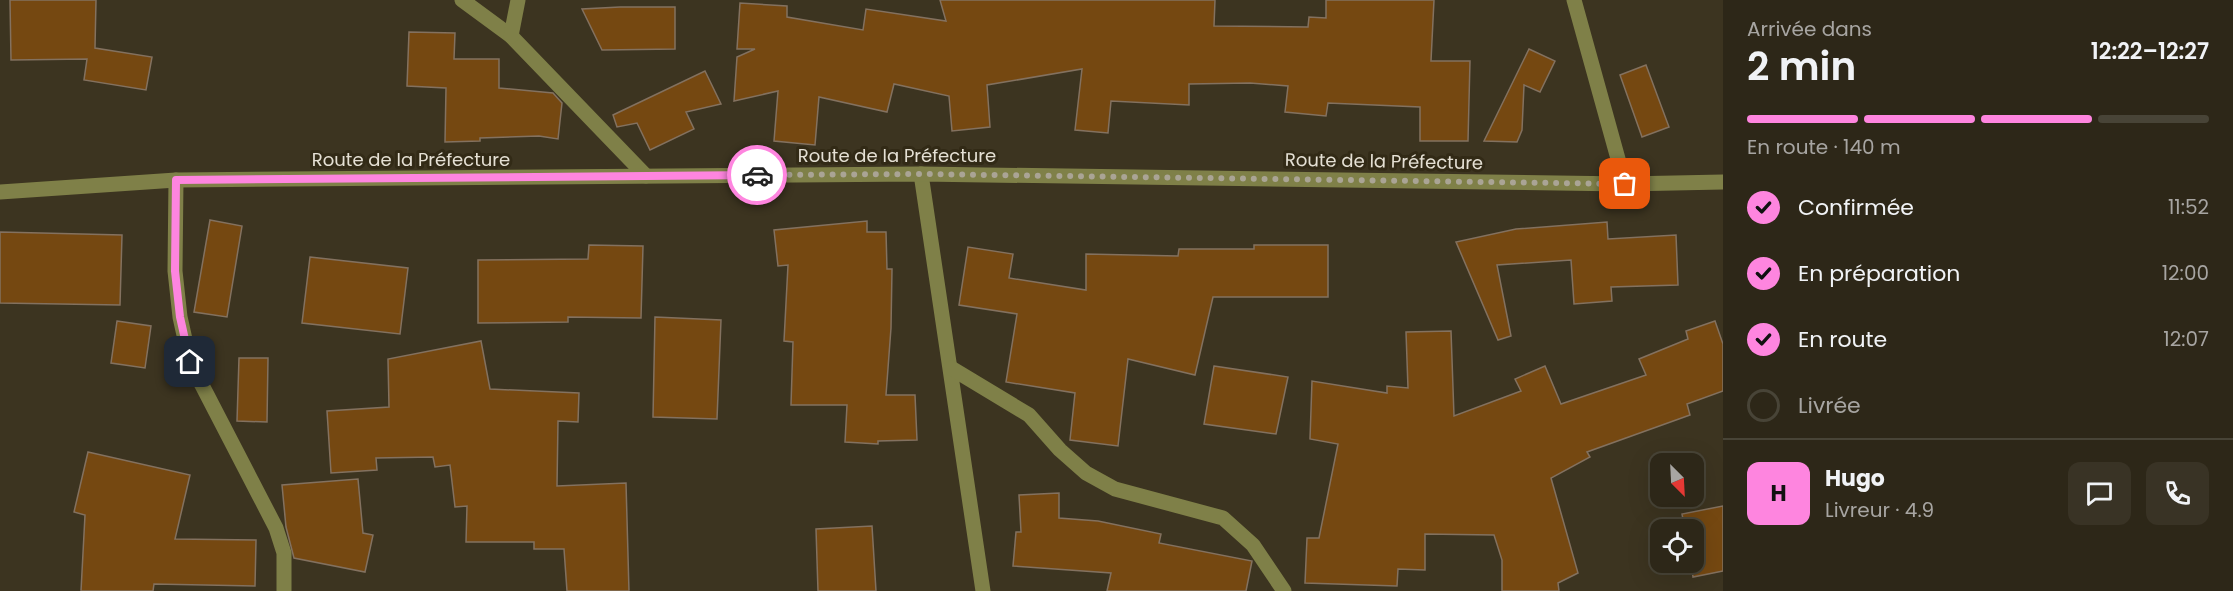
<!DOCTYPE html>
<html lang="fr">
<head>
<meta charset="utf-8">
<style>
  body { margin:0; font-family:Poppins,sans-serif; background:#393325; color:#f1f3f6; height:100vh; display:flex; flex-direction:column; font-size:22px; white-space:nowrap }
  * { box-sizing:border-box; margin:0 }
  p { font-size:20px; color:#a7a5a2 }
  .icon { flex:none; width:33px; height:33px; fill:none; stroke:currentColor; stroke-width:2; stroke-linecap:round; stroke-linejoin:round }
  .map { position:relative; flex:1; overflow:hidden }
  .drawer { display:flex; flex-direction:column; background:#2d2718; width:510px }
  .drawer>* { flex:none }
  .needle { width:39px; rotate:156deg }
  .fabs { position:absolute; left:1650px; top:453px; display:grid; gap:12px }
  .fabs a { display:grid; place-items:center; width:54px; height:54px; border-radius:12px; background:#2d2718; box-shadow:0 6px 24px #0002,0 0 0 2px #484437; font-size:30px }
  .pin { position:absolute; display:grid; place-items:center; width:51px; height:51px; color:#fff; margin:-26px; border-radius:12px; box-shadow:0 3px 9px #0006 }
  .courier { position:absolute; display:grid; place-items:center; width:60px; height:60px; margin:-30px; border:4px solid #fe85df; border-radius:50%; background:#fff; color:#222; box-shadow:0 2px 8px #0007 }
  .summary em { font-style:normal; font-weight:600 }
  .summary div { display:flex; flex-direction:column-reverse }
  .summary { display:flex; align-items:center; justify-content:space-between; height:102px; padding:0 24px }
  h1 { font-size:39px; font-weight:600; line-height:45px }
  .bar { display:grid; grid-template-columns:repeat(4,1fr); gap:9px 6px; align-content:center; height:72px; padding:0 24px }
  .bar i { height:8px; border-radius:4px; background:#484437 }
  .bar .on { background:#fe85df }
  .bar p { grid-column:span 4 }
  .line { display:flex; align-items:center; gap:15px; padding:0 24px; border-top:2px solid #484437 }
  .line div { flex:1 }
  .round { display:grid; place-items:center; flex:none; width:63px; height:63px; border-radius:12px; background:#393325 }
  ol { padding:0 24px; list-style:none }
  li { display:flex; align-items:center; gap:18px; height:66px }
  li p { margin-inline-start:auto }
  li .icon { padding:6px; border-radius:50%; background:#fe85df; color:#111; stroke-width:4 }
  li:last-child { color:#a7a5a2 }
  li i { width:33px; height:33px; border:3px solid #484437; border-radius:50% }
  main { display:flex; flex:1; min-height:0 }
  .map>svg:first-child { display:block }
  .building { fill:#754811; stroke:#83715f; stroke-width:1.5 }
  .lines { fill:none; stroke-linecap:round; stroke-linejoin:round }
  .minor { stroke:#7f8048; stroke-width:15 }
  .done { stroke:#aaa495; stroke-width:6; stroke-dasharray:0 10.8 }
  .route { stroke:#fe85df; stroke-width:8 }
  .labels { text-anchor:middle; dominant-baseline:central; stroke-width:6; stroke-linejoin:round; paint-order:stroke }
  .street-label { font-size:18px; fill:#e5e0d4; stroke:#322a16 }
</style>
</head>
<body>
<main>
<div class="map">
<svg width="1723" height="591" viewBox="0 0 1723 591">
  <rect width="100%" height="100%" fill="#3c3420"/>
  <g class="building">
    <path d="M 10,0 L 96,0 L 95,48 L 152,57 L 146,90 L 84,80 L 87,59 L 11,60 Z"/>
    <path d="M 940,0 L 1215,0 L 1214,26 L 1308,27 L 1309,17 L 1326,18 L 1326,0 L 1434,0 L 1431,61 L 1470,61 L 1468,141 L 1420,141 L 1420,107 L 1328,103 L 1326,116 L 1285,112 L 1288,86 L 1250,83 L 1189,84 L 1189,105 L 1111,101 L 1108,133 L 1075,130 L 1082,69 L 987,85 L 990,127 L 952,131 L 949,96 L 894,84 L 887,112 L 819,97 L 815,145 L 774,141 L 778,91 L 734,101 L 737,57 L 755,49 L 737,49 L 740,3 L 787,6 L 787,17 L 863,30 L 866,9 L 946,21 Z"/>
    <path d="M 620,7 L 675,7 L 675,49 L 602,50 L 582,9 Z"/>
    <path d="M 409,32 L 455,33 L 454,59 L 499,59 L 499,88 L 553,93 L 562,103 L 558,139 L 539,136 L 480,138 L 480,141 L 445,142 L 446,88 L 407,86 Z"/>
    <path d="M 1529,49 L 1555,61 L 1540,92 L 1524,85 L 1522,130 L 1517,142 L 1484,141 Z"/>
    <path d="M 1646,65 L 1669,127 L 1642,137 L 1620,75 Z"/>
    <path d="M 705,71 L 721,104 L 686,112 L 694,129 L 650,150 L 637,123 L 617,127 L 613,115 Z"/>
    <path d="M 210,220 L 242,226 L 227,317 L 194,312 Z"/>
    <path d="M 867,221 L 867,232 L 886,232 L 887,269 L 892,269 L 891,328 L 886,395 L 915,395 L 917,440 L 878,441 L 878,444 L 845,442 L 847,405 L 791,405 L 793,342 L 784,341 L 788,265 L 778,266 L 774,230 Z"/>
    <path d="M 1607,222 L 1608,239 L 1676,235 L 1678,285 L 1611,287 L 1612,301 L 1574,304 L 1571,260 L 1497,265 L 1511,336 L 1498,340 L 1456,242 L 1516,229 Z"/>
    <path d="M 0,232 L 122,235 L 120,305 L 0,303 Z"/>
    <path d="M 589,245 L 643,246 L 641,318 L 568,317 L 568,322 L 478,323 L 478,260 L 588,259 Z"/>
    <path d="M 1254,245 L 1328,245 L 1328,297 L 1213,297 L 1195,375 L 1128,359 L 1118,446 L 1070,440 L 1075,393 L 1006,382 L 1017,314 L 959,305 L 968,247 L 1013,254 L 1009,278 L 1086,290 L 1086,254 L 1178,256 L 1179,249 L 1254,249 Z"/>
    <path d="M 310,257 L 408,268 L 400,334 L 302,323 Z"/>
    <path d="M 655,317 L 721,320 L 717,419 L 653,417 Z"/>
    <path d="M 117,321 L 151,326 L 145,368 L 111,363 Z"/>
    <path d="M 1715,321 L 1723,344 L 1723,391 L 1687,404 L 1690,415 L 1587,452 L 1590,457 L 1551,478 L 1578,573 L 1558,583 L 1559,591 L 1502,591 L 1502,560 L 1494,535 L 1425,534 L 1425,570 L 1398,569 L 1397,586 L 1305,583 L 1307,538 L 1319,538 L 1338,444 L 1310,439 L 1312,381 L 1387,393 L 1387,386 L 1408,388 L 1406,332 L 1451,331 L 1454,416 L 1521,391 L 1515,379 L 1545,366 L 1561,404 L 1646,375 L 1639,359 L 1688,339 L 1686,331 Z"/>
    <path d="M 481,341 L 490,389 L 579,393 L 578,422 L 558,421 L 557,486 L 626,483 L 629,591 L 567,591 L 564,549 L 534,549 L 534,542 L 466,542 L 467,506 L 455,507 L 450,465 L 435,467 L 433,457 L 376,458 L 377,470 L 331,473 L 327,411 L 389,407 L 388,359 Z"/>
    <path d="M 239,358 L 268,358 L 267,422 L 237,421 Z"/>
    <path d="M 1214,366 L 1288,377 L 1276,434 L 1204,424 Z"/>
    <path d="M 88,452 L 190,475 L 175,539 L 256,540 L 255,586 L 154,584 L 153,591 L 81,591 L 85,515 L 74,512 Z"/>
    <path d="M 358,479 L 363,533 L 373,535 L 365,572 L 294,558 L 286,527 L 282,485 Z"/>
    <path d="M 1059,493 L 1059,518 L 1098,521 L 1161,534 L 1159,543 L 1252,561 L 1246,591 L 1107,591 L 1111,573 L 1013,566 L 1016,532 L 1021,532 L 1019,495 Z"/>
    <path d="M 1723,506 L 1723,571 L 1693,577 L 1691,562 L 1694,562 L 1694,530 L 1685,530 L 1682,514 Z"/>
    <path d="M 872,526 L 876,591 L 818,591 L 816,529 Z"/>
  </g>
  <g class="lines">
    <g class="minor">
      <path d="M 462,0 L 511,36 L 646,176"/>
      <path d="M 1574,0 L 1625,184"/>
      <path d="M 511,36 L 518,0"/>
      <path d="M 921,174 L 983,591"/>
      <path d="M 176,180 L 175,271 L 180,317 L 190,362 L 276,528 L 284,553 L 284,591"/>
      <path d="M 0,192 L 176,180 L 921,174 L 1625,184 L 1723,182"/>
      <path d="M 951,368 L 1029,415 L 1060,450 L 1086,473 L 1115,489 L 1223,518 L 1253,545 L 1284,591"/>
    </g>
  </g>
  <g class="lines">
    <path class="done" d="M 757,175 L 921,174 L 1625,184"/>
    <path class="route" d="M 190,362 L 180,317 L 175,271 L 176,180 L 757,175"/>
  </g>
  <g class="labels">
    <g class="street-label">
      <text x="897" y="155">Route de la Préfecture</text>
      <text x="411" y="159">Route de la Préfecture</text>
      <text transform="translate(1384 161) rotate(1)">Route de la Préfecture</text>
    </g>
  </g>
</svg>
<div class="fabs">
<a><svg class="needle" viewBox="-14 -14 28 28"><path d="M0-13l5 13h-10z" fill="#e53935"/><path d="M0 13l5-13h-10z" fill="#a7a5a2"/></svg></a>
<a><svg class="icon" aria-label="locate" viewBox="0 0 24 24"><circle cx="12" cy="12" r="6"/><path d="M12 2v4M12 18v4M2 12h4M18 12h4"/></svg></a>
</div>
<div class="pin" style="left:1625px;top:184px;background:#ea580c"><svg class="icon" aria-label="bag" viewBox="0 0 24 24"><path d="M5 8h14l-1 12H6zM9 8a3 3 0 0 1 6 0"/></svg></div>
<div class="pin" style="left:190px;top:362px;background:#1f2937"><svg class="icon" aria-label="home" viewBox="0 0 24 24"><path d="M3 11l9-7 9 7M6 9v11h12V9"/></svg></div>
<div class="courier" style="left:757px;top:175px"><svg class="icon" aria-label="car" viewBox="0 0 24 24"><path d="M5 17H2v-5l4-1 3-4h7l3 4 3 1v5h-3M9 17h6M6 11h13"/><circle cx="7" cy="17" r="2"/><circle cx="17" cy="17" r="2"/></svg></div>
</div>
<section class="drawer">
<div class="summary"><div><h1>2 min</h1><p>Arrivée dans</p></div><em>12:22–12:27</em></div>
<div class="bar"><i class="on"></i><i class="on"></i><i class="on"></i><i></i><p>En route · 140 m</p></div>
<ol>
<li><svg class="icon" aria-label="check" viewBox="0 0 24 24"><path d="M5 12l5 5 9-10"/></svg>Confirmée<p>11:52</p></li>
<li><svg class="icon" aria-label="check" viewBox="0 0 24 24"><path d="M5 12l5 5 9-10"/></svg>En préparation<p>12:00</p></li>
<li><svg class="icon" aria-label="check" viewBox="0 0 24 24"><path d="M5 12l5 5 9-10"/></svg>En route<p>12:07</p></li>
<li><i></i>Livrée</li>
</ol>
<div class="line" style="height:108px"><b class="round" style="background:#fe85df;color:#111">H</b><div><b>Hugo</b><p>Livreur · 4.9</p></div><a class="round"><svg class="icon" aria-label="chat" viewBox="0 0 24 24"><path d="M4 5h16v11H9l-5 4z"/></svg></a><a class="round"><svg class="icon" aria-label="phone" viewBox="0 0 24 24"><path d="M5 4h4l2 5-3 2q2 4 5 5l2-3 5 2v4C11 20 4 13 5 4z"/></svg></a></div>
</section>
</main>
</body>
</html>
